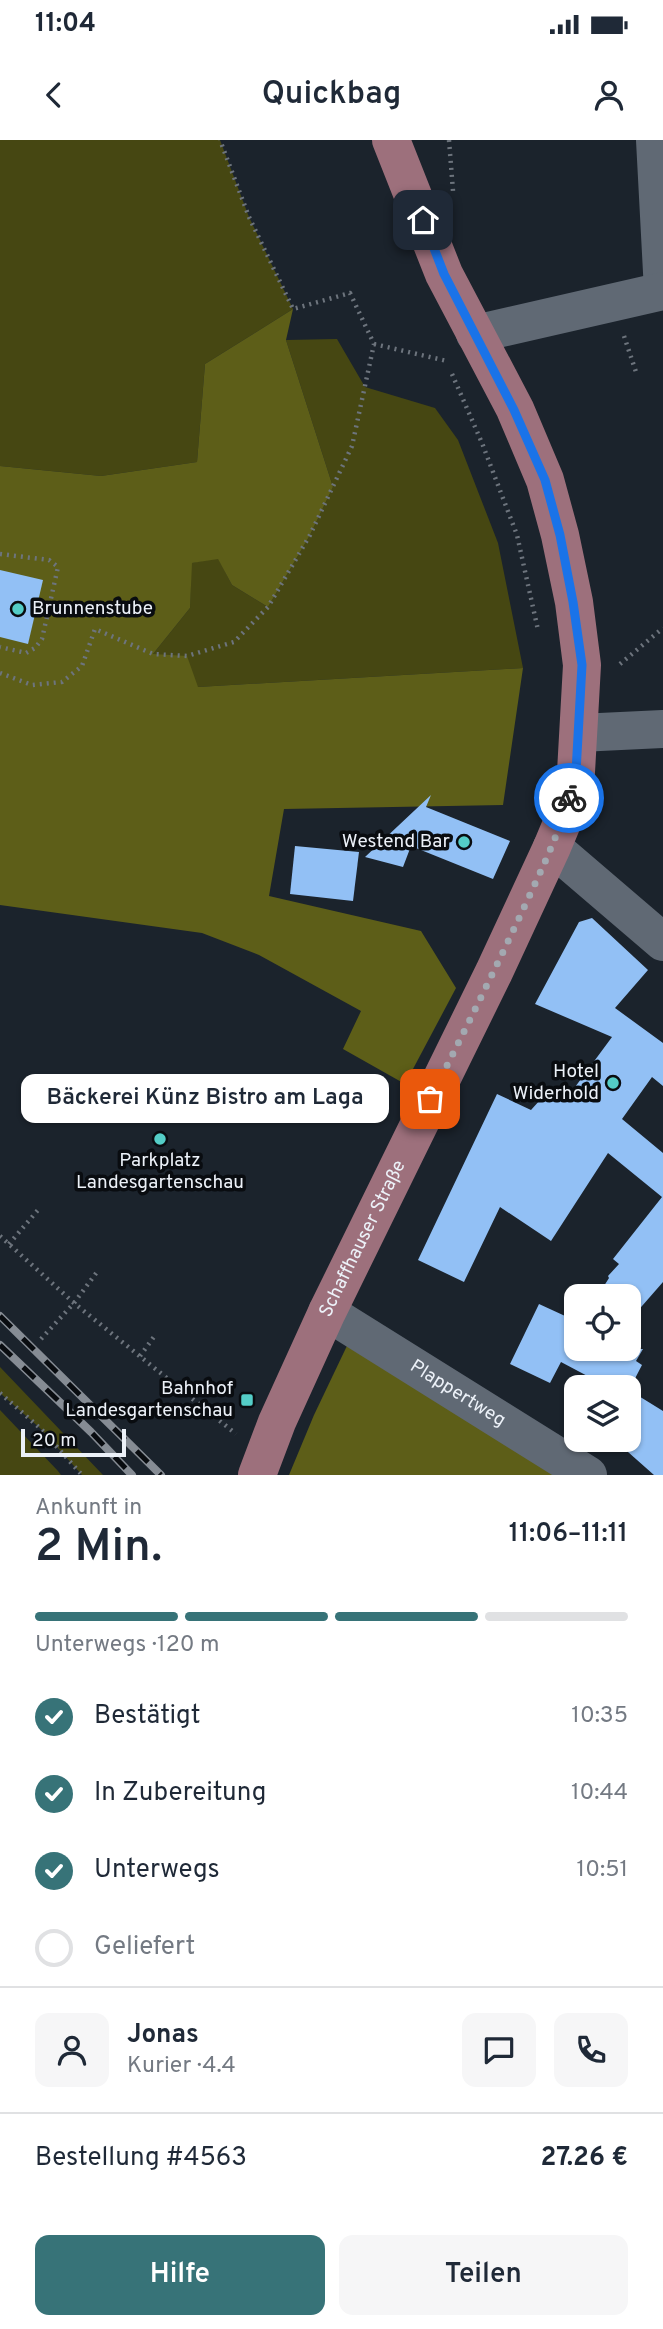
<!DOCTYPE html>
<html lang="de">
<head>
<meta charset="utf-8">
<style>
  body { margin:0; font-family:Overpass,sans-serif; background:#f6f6f7; color:#1f2937; height:100vh; display:flex; flex-direction:column; font-size:26px; white-space:nowrap }
  * { box-sizing:border-box; margin:0 }
  p { font-size:23px; color:#747a83 }
  .icon { flex:none; width:38px; height:38px; fill:none; stroke:currentColor; stroke-width:2; stroke-linecap:round; stroke-linejoin:round }
  .map { position:relative; height:1335px; overflow:hidden }
  .drawer { display:flex; flex-direction:column; background:#fff; flex:1 }
  .drawer>* { flex:none }
  .controls { position:absolute; left:564px; top:1144px; display:grid; gap:14px }
  .controls a { display:grid; place-items:center; width:77px; height:77px; border-radius:14px; background:#fff; box-shadow:0 2px 5px #0004; font-size:35px }
  .scale { position:absolute; left:21px; bottom:18px; width:105px; box-sizing:border-box; padding-left:7px; border:4px solid #ecf1f8; border-top:0; font-size:19px; line-height:24px; white-space:nowrap; color:#ecf1f8; -webkit-text-stroke:5px #090c10; paint-order:stroke }
  .pin { position:absolute; display:grid; place-items:center; width:60px; height:60px; color:#fff; margin:-30px; border-radius:14px; box-shadow:0 4px 10px #0006 }
  .courier { position:absolute; display:grid; place-items:center; width:70px; height:70px; margin:-35px; border:5px solid #1a73e8; border-radius:50%; background:#fff; color:#222; box-shadow:0 2px 9px #0007 }
  .bubble { position:absolute; height:49px; border-radius:14px; background:#fff; box-shadow:0 2px 5px #0004; font-size:23px; font-weight:600; line-height:49px; text-align:center }
  .summary em { font-style:normal; font-weight:600 }
  .summary div { display:flex; flex-direction:column-reverse }
  .summary { display:flex; align-items:center; justify-content:space-between; height:119px; padding:0 35px }
  h1 { font-size:46px; font-weight:600; line-height:52px }
  .bar { display:grid; grid-template-columns:repeat(4,1fr); gap:10px 7px; align-content:center; height:84px; padding:0 35px }
  .bar i { height:9px; border-radius:5px; background:#e0e1e3 }
  .bar .on { background:#377378 }
  .bar p { grid-column:span 4 }
  .line { display:flex; align-items:center; gap:18px; padding:0 35px; border-top:2px solid #e0e1e3 }
  .line div { flex:1 }
  .round { display:grid; place-items:center; flex:none; width:74px; height:74px; border-radius:14px; background:#f6f6f7 }
  ol { padding:0 35px; list-style:none }
  li { display:flex; align-items:center; gap:21px; height:77px }
  li p { margin-inline-start:auto }
  li .icon { padding:7px; border-radius:50%; background:#377378; color:#fff; stroke-width:4 }
  li:last-child { color:#747a83 }
  li i { width:38px; height:38px; border:4px solid #e0e1e3; border-radius:50% }
  .cta { display:flex; gap:14px; margin-top:auto; padding:14px 35px }
  .cta a { flex:1; height:80px; border-radius:14px; background:#377378; color:#fff; font-size:28px; font-weight:600; line-height:80px; text-align:center }
  .cta a+a { background:#f6f6f7; color:#1f2937 }
  .status { display:flex; justify-content:space-between; align-items:center; height:49px; padding:0 35px; background:#fff; direction:ltr }
  .status svg { height:19px; fill:currentColor }
  header { display:flex; justify-content:space-between; align-items:center; height:91px; padding:0 35px; background:#fff; font-size:32px; font-weight:600 }
  .map>svg:first-child { display:block }
  .green { fill:#464712 }
  .forest { fill:#5d5e18 }
  .building { fill:#92c0f5 }
  .lines { fill:none; stroke-linecap:round; stroke-linejoin:round }
  .path { stroke:#6d747d; stroke-width:4.5; stroke-dasharray:2 5; stroke-linecap:butt }
  .minor { stroke:#606974; stroke-width:38 }
  .major { stroke:#9d707c; stroke-width:38 }
  .rail-casing { stroke:#868c94; stroke-width:8 }
  .rail { stroke:#090c10; stroke-width:5; stroke-dasharray:16; stroke-linecap:butt }
  .done { stroke:#a3a9b1; stroke-width:7; stroke-dasharray:0 12.6 }
  .route { stroke:#1a73e8; stroke-width:9 }
  .poi-dot { fill:#54cdc7; stroke:#090c10; stroke-width:2.5 }
  .labels { text-anchor:middle; dominant-baseline:central; stroke-width:7; stroke-linejoin:round; paint-order:stroke }
  .poi-label { font-size:19px; fill:#ecf1f8; stroke:#090c10; text-anchor:end }
  .street-label { font-size:19px; fill:#ecf1f8; stroke:#090c10 }
</style>
</head>
<body>
<div class="status"><b>11:04</b><svg viewBox="0 0 49 12"><path d="M0 12V9h3v3zM5 12V6h3v6zM10 12V3h3v9zM15 12V0h3v12zM26 1h20v11H26zM47 4h2v5h-2z"/></svg></div>
<header><svg class="icon" aria-label="back" viewBox="0 0 24 24"><path d="M15 5l-7 7 7 7"/></svg>Quickbag<svg class="icon" aria-label="person" viewBox="0 0 24 24"><circle cx="12" cy="8" r="4"/><path d="M4 21q1-7 8-7t8 7"/></svg></header>
<div class="map">
<svg width="663" height="1335" viewBox="0 0 663 1335">
  <rect width="100%" height="100%" fill="#1b232c"/>
  <g class="green">
    <path d="M 0,0 L 220,0 L 249,77 L 293,169 L 205,224 L 197,322 L 101,336 L 0,326 Z"/>
    <path d="M 337,199 L 365,247 L 435,268 L 458,300 L 498,403 L 523,528 L 198,547 L 153,514 L 190,468 L 191,423 L 218,418 L 232,445 L 268,467 L 310,395 L 333,347 L 286,200 Z"/>
    <path d="M 0,1227 L 103,1335 L 82,1335 L 41,1289 L 0,1253 Z"/>
    <path d="M 0,1270 L 58,1331 L 61,1335 L 0,1335 Z"/>
  </g>
  <g class="forest">
    <path d="M 293,169 L 286,200 L 333,347 L 310,395 L 268,467 L 232,445 L 218,419 L 192,423 L 190,468 L 153,514 L 187,516 L 198,547 L 523,528 L 503,665 L 284,669 L 269,756 L 421,791 L 456,848 L 405,944 L 343,909 L 361,871 L 259,815 L 202,793 L 0,765 L 0,326 L 101,336 L 197,322 L 205,224 Z"/>
    <path d="M 355,1189 L 587,1335 L 289,1335 L 314,1275 Z"/>
  </g>
  <g class="building">
    <path d="M 0,430 L 43,440 L 28,504 L 0,497 Z"/>
    <path d="M 431,655 L 426,667 L 510,701 L 493,739 L 411,706 L 403,727 L 365,717 Z"/>
    <path d="M 295,706 L 359,712 L 353,761 L 290,754 Z"/>
    <path d="M 592,778 L 648,830 L 615,868 L 663,903 L 663,946 L 652,937 L 622,979 L 663,1013 L 663,1142 L 628,1182 L 628,1157 L 597,1157 L 609,1138 L 608,1136 L 619,1124 L 613,1119 L 662,1057 L 608,1013 L 551,1101 L 500,1067 L 464,1142 L 418,1120 L 497,954 L 531,970 L 550,949 L 564,962 L 612,897 L 535,864 L 579,782 Z"/>
    <path d="M 539,1164 L 576,1181 L 576,1209 L 643,1209 L 636,1221 L 642,1225 L 629,1250 L 663,1271 L 663,1335 L 654,1335 L 628,1312 L 628,1308 L 621,1304 L 623,1300 L 628,1300 L 628,1248 L 610,1248 L 561,1222 L 550,1243 L 510,1224 Z"/>
  </g>
  <g class="lines">
    <g class="path">
      <path d="M 449,0 L 453,51"/>
      <path d="M 624,196 L 637,235"/>
      <path d="M 374,204 L 447,221"/>
      <path d="M 452,234 L 482,303 L 517,395 L 538,490"/>
      <path d="M 0,414 L 49,420 L 58,427 L 42,499 L 35,508 L 26,513 L 0,507"/>
      <path d="M 620,524 L 663,488"/>
      <path d="M 0,533 L 32,545 L 62,542 L 82,526 L 95,489 L 153,514 L 187,516 L 234,502 L 268,467 L 310,395 L 352,306 L 374,204 L 350,153 L 293,169 L 249,77 L 220,0"/>
      <path d="M 0,1096 L 74,1163 L 236,1294"/>
      <path d="M 9,1104 L 38,1070"/>
      <path d="M 41,1199 L 74,1163 L 97,1132"/>
      <path d="M 140,1216 L 156,1194"/>
      <path d="M 0,1253 L 41,1289 L 82,1335"/>
    </g>
    <g class="minor">
      <path d="M 655,0 L 663,151"/>
      <path d="M 475,194 L 663,151"/>
      <path d="M 579,593 L 663,589"/>
      <path d="M 552,707 L 663,802"/>
      <path id="s1" d="M 327,1172 L 588,1335"/>
    </g>
    <path class="major" id="s2" d="M 257,1335 L 277,1282 L 327,1172 L 494,832 L 552,707 L 562,683 L 576,632 L 582,525 L 574,462 L 560,395 L 545,340 L 515,269 L 444,134 L 391,0"/>
    <defs>
      <g id="rail">
        <path d="M 0,1176 L 161,1335"/>
        <path d="M 0,1205 L 91,1292 L 132,1335"/>
      </g>
    </defs>
    <use href="#rail" class="rail-casing"/>
    <use href="#rail" class="rail"/>
  </g>
  <g class="lines">
    <path class="done" d="M 430,959 C 461,898 491,838 520,776 C 538,737 557,699 569,658"/>
    <path class="route" d="M 423,80 L 444,134 L 514,270 L 545,340 L 560,395 L 573,462 L 582,525 L 576,632 L 569,658"/>
  </g>
  <g class="poi-dot">
    <circle cx="18" cy="469" r="7"/>
    <circle cx="464" cy="702" r="7"/>
    <circle cx="613" cy="943" r="7"/>
    <circle cx="160" cy="999" r="7"/>
    <rect x="240" y="1253" width="14" height="14" rx="3.5"/>
  </g>
  <g class="labels">
    <g class="poi-label">
      <text x="32" y="469" text-anchor="start">Brunnenstube</text>
      <text x="450" y="702">Westend Bar</text>
      <text x="599" y="932">Hotel<tspan x="599" dy="22">Widerhold</tspan></text>
      <text x="160" y="1021" text-anchor="middle">Parkplatz<tspan x="160" dy="22">Landesgartenschau</tspan></text>
      <text x="233" y="1249">Bahnhof<tspan x="233" dy="22">Landesgartenschau</tspan></text>
    </g>
    <g class="street-label">
      <text stroke="none"><textPath href="#s2" startOffset="259">Schaffhauser Straße</textPath></text>
      <text stroke="none"><textPath href="#s1" startOffset="154">Plappertweg</textPath></text>
    </g>
  </g>
</svg>
<div class="controls">
<a><svg class="icon" aria-label="locate" viewBox="0 0 24 24"><circle cx="12" cy="12" r="6"/><path d="M12 2v4M12 18v4M2 12h4M18 12h4"/></svg></a>
<a><svg class="icon" aria-label="layers" viewBox="0 0 24 24"><path d="M12 4l9 5-9 5-9-5zM3 14l9 5 9-5"/></svg></a>
</div>
<div class="scale">20 m</div>
<div class="pin" style="left:430px;top:959px;background:#ea580c"><svg class="icon" aria-label="bag" viewBox="0 0 24 24"><path d="M5 8h14l-1 12H6zM9 8a3 3 0 0 1 6 0"/></svg></div>
<div class="pin" style="left:423px;top:80px;background:#1f2937"><svg class="icon" aria-label="home" viewBox="0 0 24 24"><path d="M3 11l9-7 9 7M6 9v11h12V9"/></svg></div>
<div class="courier" style="left:569px;top:658px"><svg class="icon" aria-label="bike" viewBox="0 0 24 24"><circle cx="6" cy="16" r="4"/><circle cx="18" cy="16" r="4"/><path d="M6 16l4-8h5l3 8M10 8l3 8H6M13 5h3"/></svg></div>
<div class="bubble" style="left:21px;top:934px;width:368px">Bäckerei Künz Bistro am Laga</div>
</div>
<section class="drawer">
<div class="summary"><div><h1>2 Min.</h1><p>Ankunft in</p></div><em>11:06–11:11</em></div>
<div class="bar"><i class="on"></i><i class="on"></i><i class="on"></i><i></i><p>Unterwegs · 120 m</p></div>
<ol>
<li><svg class="icon" aria-label="check" viewBox="0 0 24 24"><path d="M5 12l5 5 9-10"/></svg>Bestätigt<p>10:35</p></li>
<li><svg class="icon" aria-label="check" viewBox="0 0 24 24"><path d="M5 12l5 5 9-10"/></svg>In Zubereitung<p>10:44</p></li>
<li><svg class="icon" aria-label="check" viewBox="0 0 24 24"><path d="M5 12l5 5 9-10"/></svg>Unterwegs<p>10:51</p></li>
<li><i></i>Geliefert</li>
</ol>
<div class="line" style="height:126px"><a class="round"><svg class="icon" aria-label="person" viewBox="0 0 24 24"><circle cx="12" cy="8" r="4"/><path d="M4 21q1-7 8-7t8 7"/></svg></a><div><b>Jonas</b><p>Kurier · 4.4</p></div><a class="round"><svg class="icon" aria-label="chat" viewBox="0 0 24 24"><path d="M4 5h16v11H9l-5 4z"/></svg></a><a class="round"><svg class="icon" aria-label="phone" viewBox="0 0 24 24"><path d="M5 4h4l2 5-3 2q2 4 5 5l2-3 5 2v4C11 20 4 13 5 4z"/></svg></a></div>
<div class="line" style="height:91px"><div>Bestellung #4563</div><b>27.26 €</b></div>
<div class="cta"><a>Hilfe</a><a>Teilen</a></div>
</section>
</body>
</html>
